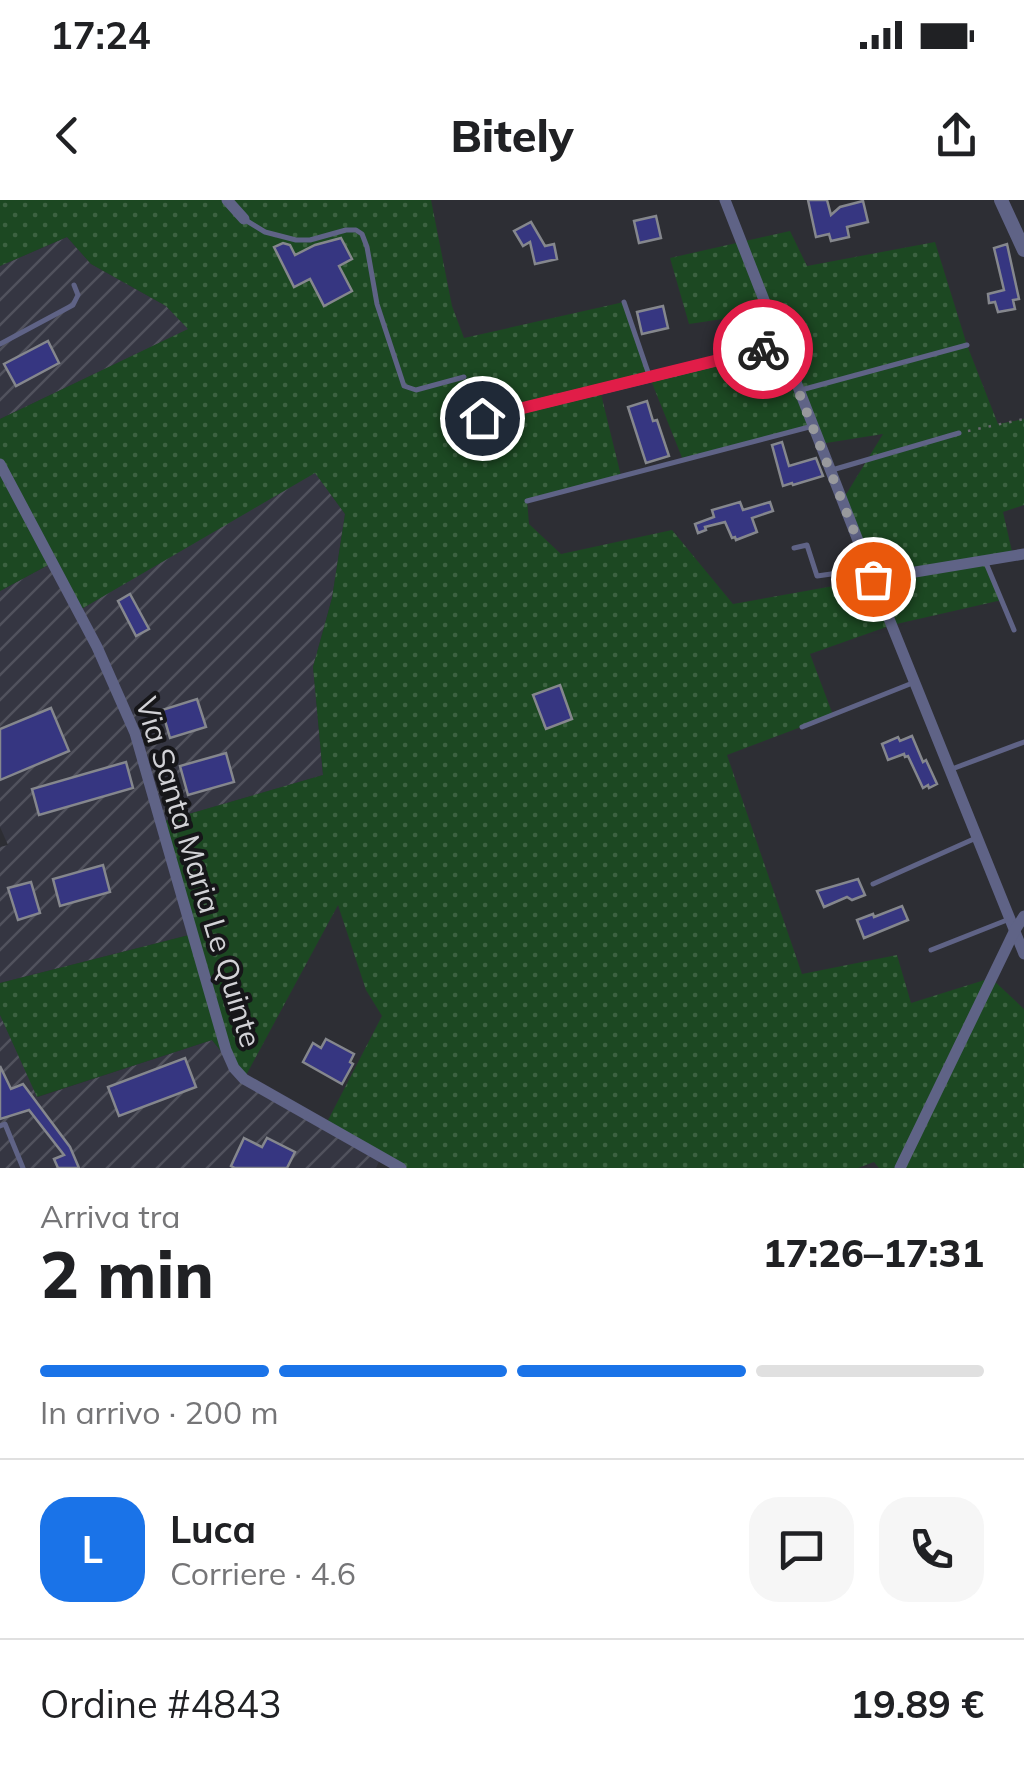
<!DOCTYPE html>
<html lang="it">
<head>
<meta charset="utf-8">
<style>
  body { margin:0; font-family:Mulish,sans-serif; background:#f6f6f6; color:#202124; height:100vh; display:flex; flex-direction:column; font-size:38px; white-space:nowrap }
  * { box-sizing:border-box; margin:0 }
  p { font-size:32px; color:#757577 }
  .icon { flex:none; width:55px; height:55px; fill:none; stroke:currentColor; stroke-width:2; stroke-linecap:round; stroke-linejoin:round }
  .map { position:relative; height:968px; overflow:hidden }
  .details { display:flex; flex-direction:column; background:#fff; flex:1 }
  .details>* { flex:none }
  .pin { position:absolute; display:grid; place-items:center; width:85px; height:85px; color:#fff; margin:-42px; border:5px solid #fff; border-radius:50%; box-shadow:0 2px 10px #0007 }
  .courier { position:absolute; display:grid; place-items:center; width:100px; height:100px; margin:-50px; border:8px solid #e11d48; border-radius:50%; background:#fff; color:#222; box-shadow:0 2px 12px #0007 }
  .summary em { font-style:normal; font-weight:800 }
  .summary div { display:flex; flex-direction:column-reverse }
  .summary { display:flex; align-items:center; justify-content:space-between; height:170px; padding:0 40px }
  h1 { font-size:65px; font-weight:800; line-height:75px }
  .bar { display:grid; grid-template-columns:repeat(4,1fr); gap:15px 10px; align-content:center; height:120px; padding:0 40px }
  .bar i { height:12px; border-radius:8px; background:#e0e0e0 }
  .bar .active { background:#1a73e8 }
  .bar p { grid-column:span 4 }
  .line { display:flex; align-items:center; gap:25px; padding:0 40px; border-top:2px solid #e0e0e0 }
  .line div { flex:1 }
  .round { display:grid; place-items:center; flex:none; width:105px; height:105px; border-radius:30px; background:#f6f6f6 }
  .status { display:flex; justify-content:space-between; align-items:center; height:70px; padding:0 50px; background:#fff; direction:ltr }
  .status svg { height:28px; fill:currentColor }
  header { display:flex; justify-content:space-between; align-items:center; height:130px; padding:0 40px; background:#fff; font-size:45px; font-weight:800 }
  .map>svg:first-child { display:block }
  .industrial { fill:url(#industrial-furrows) }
  .grass { fill:url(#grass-dots); fill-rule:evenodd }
  .building { fill:#363681; stroke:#85878d; stroke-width:2.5 }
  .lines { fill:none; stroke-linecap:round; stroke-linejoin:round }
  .path { stroke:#67676d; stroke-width:2.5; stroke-dasharray:2.5 8; stroke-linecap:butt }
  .service { stroke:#5f6386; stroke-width:5 }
  .minor { stroke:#5f6386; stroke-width:11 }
  .tertiary { stroke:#5f6386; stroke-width:14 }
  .done { stroke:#98999d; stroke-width:10; stroke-dasharray:0 18 }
  .route { stroke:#e11d48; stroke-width:12 }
  .labels { text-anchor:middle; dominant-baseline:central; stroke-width:8; stroke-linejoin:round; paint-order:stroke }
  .street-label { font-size:30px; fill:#d2d2d6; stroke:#161619 }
</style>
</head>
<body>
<div class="status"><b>17:24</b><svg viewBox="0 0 49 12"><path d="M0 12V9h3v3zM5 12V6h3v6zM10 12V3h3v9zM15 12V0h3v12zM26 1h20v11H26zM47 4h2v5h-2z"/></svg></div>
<header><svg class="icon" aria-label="back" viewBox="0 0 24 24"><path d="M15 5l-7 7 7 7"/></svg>Bitely<svg class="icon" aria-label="share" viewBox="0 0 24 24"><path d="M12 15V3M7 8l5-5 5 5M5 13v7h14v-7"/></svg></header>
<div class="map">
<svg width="1024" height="968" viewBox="0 0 1024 968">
  <defs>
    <pattern id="industrial-furrows" width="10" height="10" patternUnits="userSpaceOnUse" patternTransform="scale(2.5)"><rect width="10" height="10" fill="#353642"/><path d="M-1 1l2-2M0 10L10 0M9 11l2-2" fill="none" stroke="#51525d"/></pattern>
    <pattern id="grass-dots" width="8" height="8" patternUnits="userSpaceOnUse" patternTransform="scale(2.5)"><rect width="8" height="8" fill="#1c4822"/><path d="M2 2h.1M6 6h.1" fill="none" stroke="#3c6241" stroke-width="1.8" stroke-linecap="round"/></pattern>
  </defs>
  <rect width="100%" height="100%" fill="#2d2e34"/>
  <g class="industrial">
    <path d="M 67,37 L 91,64 L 166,106 L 189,129 L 0,219 L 0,66 Z"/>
    <path d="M 315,272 L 345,314 L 332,398 L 313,467 L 323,575 L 162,622 L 193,734 L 0,783 L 0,647 L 8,645 L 0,627 L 0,391 L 52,363 L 79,410 Z"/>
    <path d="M 0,815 L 38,897 L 212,840 L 241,877 L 382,955 L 376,968 L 0,968 Z"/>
  </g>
  <path class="grass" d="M 0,0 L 431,0 L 452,106 L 464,138 L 624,102 L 650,177 L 735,156 L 723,119 L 689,124 L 670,58 L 790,31 L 807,66 L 935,42 L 967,145 L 998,224 L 1024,219 L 1024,305 L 1003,312 L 1013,356 L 986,360 L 1002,400 L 892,425 L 810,454 L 833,515 L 727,555 L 802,774 L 897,755 L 911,803 L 991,778 L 1024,809 L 1024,968 L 879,968 L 874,962 L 858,968 L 407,968 L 326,924 L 382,816 L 366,790 L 338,705 L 244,879 L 212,840 L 37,897 L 0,815 L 0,783 L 193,734 L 161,622 L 323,575 L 313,467 L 332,398 L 345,314 L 315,273 L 78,411 L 52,363 L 0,391 L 0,219 L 188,129 L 166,106 L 91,64 L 67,37 L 0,66 ZM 650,178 L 683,260 L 813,227 L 820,244 L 883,234 L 842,301 L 873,379 L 733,404 L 672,330 L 561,354 L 529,324 L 527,300 L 621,276 L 600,190 Z"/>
  <g class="building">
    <path d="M 808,0 L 827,0 L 831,15 L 840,7 L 863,1 L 868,22 L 847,27 L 849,37 L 831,41 L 829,34 L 816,37 Z"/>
    <path d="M 656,16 L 661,38 L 639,43 L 634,21 Z"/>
    <path d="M 531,22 L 545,46 L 554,44 L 557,59 L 535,64 L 530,42 L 523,46 L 514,31 Z"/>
    <path d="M 341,38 L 352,59 L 339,66 L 352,91 L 324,106 L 310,79 L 294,87 L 274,47 L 283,43 L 290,45 L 295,55 L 315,45 Z"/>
    <path d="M 1007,44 L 1019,99 L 1013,100 L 1015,109 L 998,112 L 995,102 L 989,103 L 988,94 L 1004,90 L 994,48 Z"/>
    <path d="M 663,106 L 668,128 L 642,134 L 637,112 Z"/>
    <path d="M 48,141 L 59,163 L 16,186 L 4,164 Z"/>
    <path d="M 647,201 L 653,221 L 657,220 L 669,256 L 646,263 L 628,207 Z"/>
    <path d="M 782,242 L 789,266 L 816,258 L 823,276 L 793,285 L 792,283 L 783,286 L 772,245 Z"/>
    <path d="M 740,302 L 743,310 L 770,302 L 773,311 L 752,318 L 757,332 L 736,340 L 735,337 L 732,338 L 725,322 L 705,327 L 706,330 L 698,333 L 695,324 L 714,317 L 712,310 Z"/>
    <path d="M 130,394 L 149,429 L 136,436 L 118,401 Z"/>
    <path d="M 560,485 L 572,519 L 546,529 L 533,495 Z"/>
    <path d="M 197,499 L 206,527 L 170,538 L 162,510 Z"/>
    <path d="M 51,508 L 69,551 L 0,580 L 0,529 Z"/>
    <path d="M 912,536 L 923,562 L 926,560 L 937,584 L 929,588 L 928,585 L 923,588 L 908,556 L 905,557 L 904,554 L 888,560 L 882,544 L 898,537 L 900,541 Z"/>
    <path d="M 226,553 L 234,582 L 188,595 L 180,566 Z"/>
    <path d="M 126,562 L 133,588 L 39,615 L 32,589 Z"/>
    <path d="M 103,665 L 110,692 L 60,706 L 53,679 Z"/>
    <path d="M 858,679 L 865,695 L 852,700 L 847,697 L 824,707 L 817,691 Z"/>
    <path d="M 31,682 L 40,713 L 18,720 L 8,688 Z"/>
    <path d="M 902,706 L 908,720 L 864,738 L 857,720 L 873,714 L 874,717 Z"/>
    <path d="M 326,839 L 354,854 L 350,862 L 353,864 L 342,884 L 303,862 L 313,843 L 321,848 Z"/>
    <path d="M 185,858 L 196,887 L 119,916 L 108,887 Z"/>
    <path d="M 0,866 L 11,889 L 23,884 L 70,947 L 79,968 L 58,968 L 54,959 L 64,955 L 29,910 L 0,919 Z"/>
    <path d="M 244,938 L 262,947 L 267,938 L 295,952 L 287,968 L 235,968 L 231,966 Z"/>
  </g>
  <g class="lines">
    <path class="path" d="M 968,231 L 1024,219"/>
    <g class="service">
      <path d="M 247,21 L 265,32 L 296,40 L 310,40 L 346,30 L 356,30 L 362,34 L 367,47 L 377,104 L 404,186 L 416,190 L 464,177"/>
      <path d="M 624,102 L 649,175"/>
      <path d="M 0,144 L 73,105 L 78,95 L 74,85"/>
      <path d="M 801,190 L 967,145"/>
      <path d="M 832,270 L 959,233"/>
      <path d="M 527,301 L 813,226"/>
      <path d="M 794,348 L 807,345 L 817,376 L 867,369"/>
      <path d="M 986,363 L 1014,430"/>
      <path d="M 802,527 L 915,482"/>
      <path d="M 952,569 L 1024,542"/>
      <path d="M 873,684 L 976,638"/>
      <path d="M 931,750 L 1007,720"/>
      <path d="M 0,926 L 5,924 L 23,968"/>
    </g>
    <g class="minor">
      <path d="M 227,0 L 244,19"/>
      <path d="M 725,0 L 873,379 L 1024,754"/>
      <path d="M 482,218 L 781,145"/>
      <path d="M 0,264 L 97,447 L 135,533 L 226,850 L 234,868 L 244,879 L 401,968"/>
      <path d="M 873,379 L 1024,354"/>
      <path d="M 900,968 L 1015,730 L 1024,716"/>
    </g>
    <path class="tertiary" d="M 1001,0 L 1024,50"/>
  </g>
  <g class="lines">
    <path class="done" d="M 763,149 L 780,145 L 873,379"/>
    <path class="route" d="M 482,218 L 763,149"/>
  </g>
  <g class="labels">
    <g class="street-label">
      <text transform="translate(199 672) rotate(73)">Via Santa Maria Le Quinte</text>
    </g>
  </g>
</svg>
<div class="pin" style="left:873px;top:379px;background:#ea580c"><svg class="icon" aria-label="bag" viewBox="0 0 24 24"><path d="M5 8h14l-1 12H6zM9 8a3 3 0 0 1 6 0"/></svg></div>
<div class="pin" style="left:482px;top:218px;background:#1f2937"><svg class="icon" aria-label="home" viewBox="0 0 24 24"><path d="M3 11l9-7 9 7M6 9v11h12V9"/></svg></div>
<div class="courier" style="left:763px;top:149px"><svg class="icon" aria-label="bike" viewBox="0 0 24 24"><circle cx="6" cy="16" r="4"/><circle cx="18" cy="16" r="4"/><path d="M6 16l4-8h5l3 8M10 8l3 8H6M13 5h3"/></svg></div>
</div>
<section class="details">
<div class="summary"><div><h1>2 min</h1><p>Arriva tra</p></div><em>17:26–17:31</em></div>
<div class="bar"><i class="active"></i><i class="active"></i><i class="active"></i><i></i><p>In arrivo · 200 m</p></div>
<div class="line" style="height:180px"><b class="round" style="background:#1a73e8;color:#fff">L</b><div><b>Luca</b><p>Corriere · 4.6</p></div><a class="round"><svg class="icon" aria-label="chat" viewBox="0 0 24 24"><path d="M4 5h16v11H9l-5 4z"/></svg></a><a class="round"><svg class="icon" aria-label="phone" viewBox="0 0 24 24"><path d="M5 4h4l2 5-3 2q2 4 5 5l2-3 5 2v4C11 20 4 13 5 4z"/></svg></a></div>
<div class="line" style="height:130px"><div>Ordine #4843</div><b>19.89 €</b></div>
</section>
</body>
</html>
